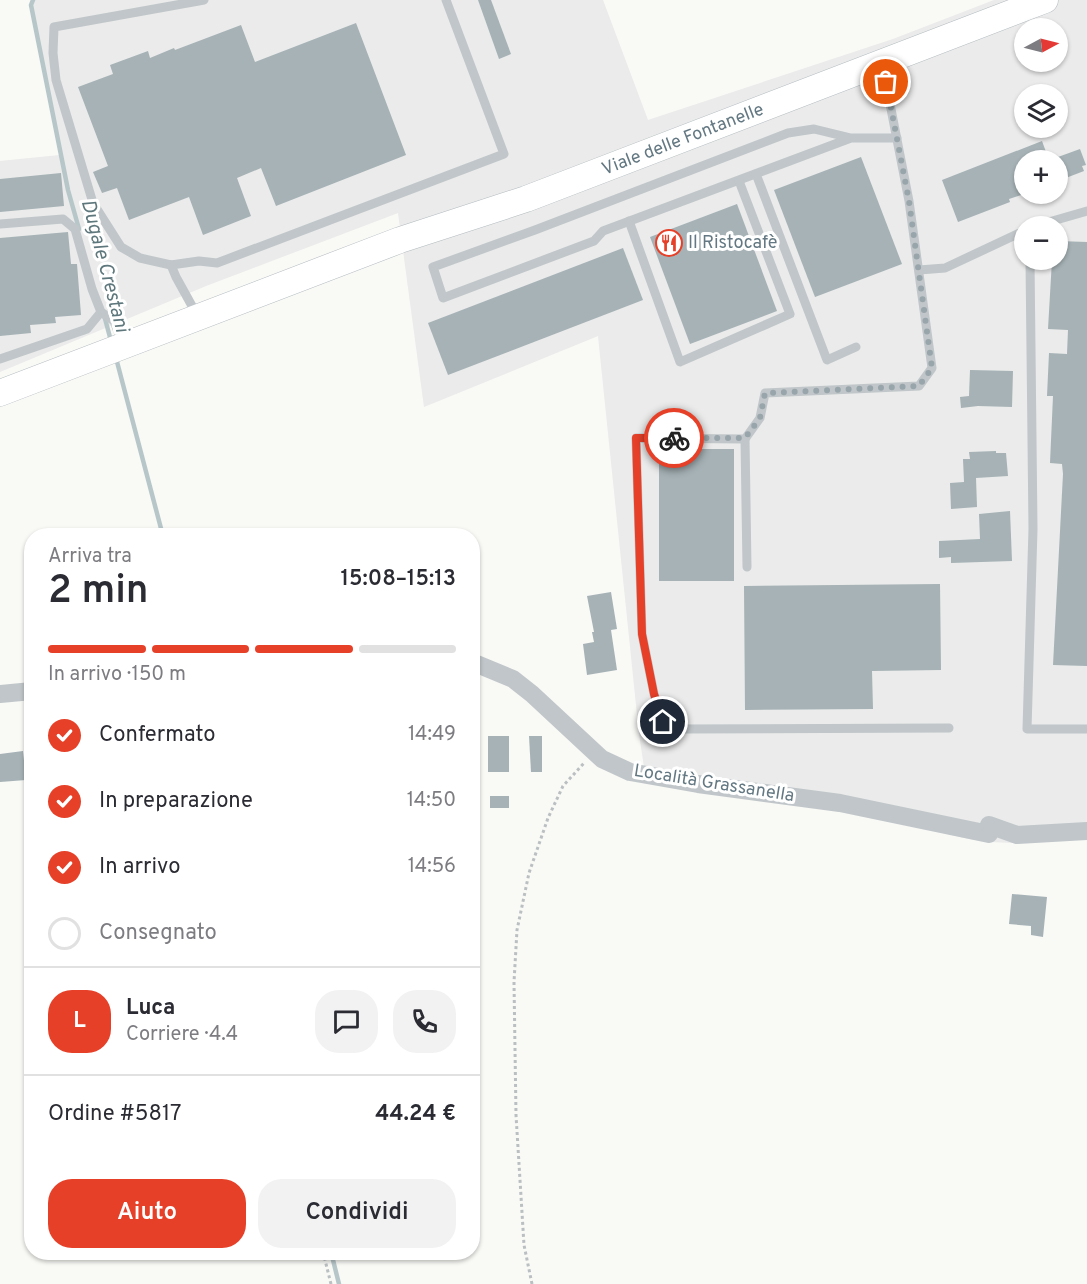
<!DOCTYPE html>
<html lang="it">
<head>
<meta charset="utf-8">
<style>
  body { margin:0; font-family:Overpass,sans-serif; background:#f2f2f3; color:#2b2b33; height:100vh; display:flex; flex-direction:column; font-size:22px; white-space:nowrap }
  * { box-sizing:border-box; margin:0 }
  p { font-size:20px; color:#7c7c81 }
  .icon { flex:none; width:33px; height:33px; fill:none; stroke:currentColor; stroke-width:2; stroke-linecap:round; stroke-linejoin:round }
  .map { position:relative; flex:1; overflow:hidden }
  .details { position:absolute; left:24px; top:528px; width:456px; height:732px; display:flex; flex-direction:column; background:#fff; border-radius:24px; box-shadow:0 2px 4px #0004 }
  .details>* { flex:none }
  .needle { width:39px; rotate:83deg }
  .controls { position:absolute; left:1014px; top:18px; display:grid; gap:12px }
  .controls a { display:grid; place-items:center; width:54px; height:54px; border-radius:50%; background:#fff; box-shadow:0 2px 4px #0004; font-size:30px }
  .pin { position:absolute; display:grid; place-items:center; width:51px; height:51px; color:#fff; margin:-26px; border:3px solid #fff; border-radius:50%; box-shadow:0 2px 6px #0007 }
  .courier { position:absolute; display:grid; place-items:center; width:60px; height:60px; margin:-30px; border:4px solid #e64029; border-radius:50%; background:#fff; color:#222; box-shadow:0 2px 8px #0007 }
  .head em { font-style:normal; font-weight:600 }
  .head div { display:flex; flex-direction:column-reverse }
  .head { display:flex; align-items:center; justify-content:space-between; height:102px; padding:0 24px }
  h1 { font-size:39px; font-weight:600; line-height:45px }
  .bar { display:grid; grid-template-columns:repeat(4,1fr); gap:9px 6px; align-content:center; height:72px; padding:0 24px }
  .bar i { height:8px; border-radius:4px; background:#e1e1e2 }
  .bar .active { background:#e64029 }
  .bar p { grid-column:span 4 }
  .line { display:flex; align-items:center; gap:15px; padding:0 24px; border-top:2px solid #e1e1e2 }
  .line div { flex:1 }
  .round { display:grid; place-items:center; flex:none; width:63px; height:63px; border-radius:24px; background:#f2f2f3 }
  ol { padding:0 24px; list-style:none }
  li { display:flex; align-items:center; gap:18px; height:66px }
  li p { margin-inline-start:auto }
  li .icon { padding:6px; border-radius:50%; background:#e64029; color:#fff; stroke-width:4 }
  li:last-child { color:#7c7c81 }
  li i { width:33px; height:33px; border:3px solid #e1e1e2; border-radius:50% }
  .button { display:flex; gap:12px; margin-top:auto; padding:12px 24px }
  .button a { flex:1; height:69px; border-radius:24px; background:#e64029; color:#fff; font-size:24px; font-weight:600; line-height:69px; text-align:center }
  .button a+a { background:#f2f2f3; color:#2b2b33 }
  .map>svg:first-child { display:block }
  .built { fill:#eaebea; fill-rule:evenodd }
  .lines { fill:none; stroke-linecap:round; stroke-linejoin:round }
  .stream { stroke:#b7c7c9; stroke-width:4.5 }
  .building { fill:#a6b2b6 }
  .secondary-casing { stroke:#b2babe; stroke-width:27 }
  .path { stroke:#babfc1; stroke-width:3; stroke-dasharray:3 3; stroke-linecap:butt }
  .service { stroke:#c0c6c9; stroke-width:9 }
  .minor { stroke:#c0c6c9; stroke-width:18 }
  .secondary { stroke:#fff; stroke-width:26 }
  .done { stroke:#98a5ab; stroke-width:6; stroke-dasharray:0 10.8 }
  .route { stroke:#e64029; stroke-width:8 }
  .labels { text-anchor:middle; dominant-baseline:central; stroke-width:6; stroke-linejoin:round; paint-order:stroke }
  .street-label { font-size:18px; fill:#637882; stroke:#fff }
  .poi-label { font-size:18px; fill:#637882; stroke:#fff; text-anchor:start }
  .water-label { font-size:20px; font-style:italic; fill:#5e777c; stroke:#fff }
</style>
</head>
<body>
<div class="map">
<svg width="1087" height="1284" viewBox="0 0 1087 1284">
  <rect width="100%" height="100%" fill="#f9f9f6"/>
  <path class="built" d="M 33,0 L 603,0 L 648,120 L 893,39 L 994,0 L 1087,0 L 1087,838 L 1013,843 L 991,842 L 969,839 L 837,809 L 646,780 L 639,734 L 598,336 L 424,407 L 398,213 L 206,286 L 0,372 L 0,161 L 60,155 L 37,42 L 31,5 ZM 1024,28 L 1058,28 L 1058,62 L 1024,62 ZM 1024,94 L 1058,94 L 1058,128 L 1024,128 ZM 1024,160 L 1058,160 L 1058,194 L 1024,194 ZM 1024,226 L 1058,226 L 1058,260 L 1024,260 Z"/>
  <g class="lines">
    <g class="stream">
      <path d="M 33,0 L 31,5 L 68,190 L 79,229"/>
      <path d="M 104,315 L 111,341"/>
      <path d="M 116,358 L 163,536"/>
      <path d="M 331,1252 L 339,1284"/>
    </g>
  </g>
  <g class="building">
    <path d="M 478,0 L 491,0 L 511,54 L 499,59 Z"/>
    <path d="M 356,23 L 406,155 L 276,206 L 261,168 L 237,178 L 251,216 L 203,235 L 189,197 L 129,220 L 117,188 L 102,193 L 93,172 L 108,166 L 78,87 L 113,74 L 110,65 L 148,51 L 150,58 L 174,48 L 175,50 L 241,25 L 255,62 Z"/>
    <path d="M 1042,141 L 1049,160 L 1024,160 L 1024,194 L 1009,199 L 1010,202 L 958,222 L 942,180 Z"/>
    <path d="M 1080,149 L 1086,165 L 1082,166 L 1084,171 L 1058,181 L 1058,157 Z"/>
    <path d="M 861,157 L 902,264 L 815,297 L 774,190 Z"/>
    <path d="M 61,173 L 64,206 L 0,212 L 0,179 Z"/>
    <path d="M 737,204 L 777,311 L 690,344 L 650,237 Z"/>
    <path d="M 68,232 L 71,264 L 77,264 L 81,315 L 55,317 L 56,323 L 30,325 L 31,333 L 0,336 L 0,238 Z"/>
    <path d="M 1058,241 L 1087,242 L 1087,666 L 1053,665 L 1063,474 L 1062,464 L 1050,463 L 1053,396 L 1047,396 L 1049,353 L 1067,354 L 1068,330 L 1048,329 L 1052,260 L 1058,260 Z"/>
    <path d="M 623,248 L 643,300 L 448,375 L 428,323 Z"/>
    <path d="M 970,370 L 1013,371 L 1012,407 L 978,406 L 961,408 L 960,397 L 969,396 Z"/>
    <rect x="659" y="449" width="75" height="132"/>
    <path d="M 996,451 L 996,453 L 1006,453 L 1008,476 L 976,478 L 977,507 L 951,509 L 950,483 L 964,482 L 963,459 L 970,459 L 969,452 Z"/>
    <path d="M 1010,511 L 1012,561 L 951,563 L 951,557 L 939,558 L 939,541 L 980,539 L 979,514 Z"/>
    <path d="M 940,584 L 941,670 L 872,671 L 873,709 L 745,710 L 744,586 Z"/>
    <path d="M 611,592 L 617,629 L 611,630 L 617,670 L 587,675 L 583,644 L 594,642 L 592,632 L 594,632 L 587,596 Z"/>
    <rect x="488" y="736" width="21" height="36"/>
    <path d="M 529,736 L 542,736 L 542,772 L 531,772 Z"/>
    <path d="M 23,751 L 26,780 L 0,782 L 0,754 Z"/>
    <rect x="490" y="796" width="19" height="12"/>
    <path d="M 1012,894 L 1047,897 L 1043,937 L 1031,935 L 1031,926 L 1009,924 Z"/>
  </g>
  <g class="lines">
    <defs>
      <path id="secondary" d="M 0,393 L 400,240 L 526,199 L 1045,0"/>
    </defs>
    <use href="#secondary" class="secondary-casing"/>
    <g class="path">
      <path d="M 323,1252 L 331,1284"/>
      <path d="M 532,1284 L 524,1245 L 516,1115 L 514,982 L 517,930 L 529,873 L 548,818 L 563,786 L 585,762"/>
    </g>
    <g class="service">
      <path d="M 204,0 L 54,27 L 53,53 L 56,80 L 93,203 L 121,247 L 140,258 L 171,265 L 199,261 L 217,263 L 504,154 L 446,0"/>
      <path d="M 882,63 L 909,201 L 932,368 L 919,386 L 765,393 L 760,418 L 745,439 L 636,438 L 642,634 L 654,694 L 663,722 L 679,729 L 949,728"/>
      <path d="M 851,138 L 603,231 L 594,241 L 443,298 L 433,267 L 535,230 L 788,133 L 814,129 L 851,138 L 897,138"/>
      <path d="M 756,174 L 827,360 L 856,347"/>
      <path d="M 629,221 L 680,362 L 790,314 L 739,181"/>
      <path d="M 0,224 L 63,219 L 75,229 L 92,289 L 101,312 L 114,321 L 123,345"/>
      <path d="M 1035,226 L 1087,211"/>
      <path d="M 1030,260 L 1033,529 L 1027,729 L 1087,729"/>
      <path d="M 171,265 L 176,277 L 197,315"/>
      <path d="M 919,270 L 945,268 L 1024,231"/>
      <path d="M 0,359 L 87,329 L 101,312"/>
      <path d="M 745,439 L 747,567"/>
    </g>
    <g class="minor">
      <path d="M 472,662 L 513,679 L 532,694 L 602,759 L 630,772 L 698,784 L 840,803 L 989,834"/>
      <path d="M 0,694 L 32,691"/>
      <path d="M 989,825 L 1017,835 L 1087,831"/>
    </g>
    <use href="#secondary" class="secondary"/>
  </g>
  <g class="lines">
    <path class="done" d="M 674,438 L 745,438 L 760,418 L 765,393 L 919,386 L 932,368 L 909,201 L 886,82"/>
    <path class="route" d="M 663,722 L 654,694 L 642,634 L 636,438 L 674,438"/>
  </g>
  <defs>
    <symbol id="restaurant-ring" viewBox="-11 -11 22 22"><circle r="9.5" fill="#fff" stroke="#e64029" stroke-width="1.5"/><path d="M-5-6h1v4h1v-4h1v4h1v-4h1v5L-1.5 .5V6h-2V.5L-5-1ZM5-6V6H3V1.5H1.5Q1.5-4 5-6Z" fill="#e64029"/></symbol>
  </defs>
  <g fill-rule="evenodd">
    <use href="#restaurant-ring" x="654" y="228" width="30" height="30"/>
  </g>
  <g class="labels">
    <g class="street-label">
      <text transform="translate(683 140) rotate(-21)">Viale delle Fontanelle</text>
      <text transform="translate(714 784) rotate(9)">Località Grassanella</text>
    </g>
    <g class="poi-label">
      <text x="688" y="243">Il Ristocafè</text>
    </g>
    <g class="water-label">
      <text transform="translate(104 266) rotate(75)">Dugale Crestani</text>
    </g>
  </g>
</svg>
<div class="controls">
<a><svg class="needle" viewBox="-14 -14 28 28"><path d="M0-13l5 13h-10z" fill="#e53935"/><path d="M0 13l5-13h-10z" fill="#7c7c81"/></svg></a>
<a><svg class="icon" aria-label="layers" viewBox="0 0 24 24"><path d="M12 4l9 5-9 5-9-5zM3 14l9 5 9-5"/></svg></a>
<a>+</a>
<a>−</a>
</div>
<div class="pin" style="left:886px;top:82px;background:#ea580c"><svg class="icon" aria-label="bag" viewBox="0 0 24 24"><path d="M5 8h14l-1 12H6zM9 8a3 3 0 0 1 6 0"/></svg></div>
<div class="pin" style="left:663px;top:722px;background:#1f2937"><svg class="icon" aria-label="home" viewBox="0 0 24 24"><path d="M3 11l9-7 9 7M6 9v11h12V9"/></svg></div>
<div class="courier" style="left:674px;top:438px"><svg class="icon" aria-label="bike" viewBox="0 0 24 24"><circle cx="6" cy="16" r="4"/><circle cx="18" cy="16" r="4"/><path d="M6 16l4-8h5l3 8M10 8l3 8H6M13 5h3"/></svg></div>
<section class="details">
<div class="head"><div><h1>2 min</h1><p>Arriva tra</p></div><em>15:08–15:13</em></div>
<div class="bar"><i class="active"></i><i class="active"></i><i class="active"></i><i></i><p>In arrivo · 150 m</p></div>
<ol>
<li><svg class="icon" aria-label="check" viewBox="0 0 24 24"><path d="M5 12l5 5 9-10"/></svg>Confermato<p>14:49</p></li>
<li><svg class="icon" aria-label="check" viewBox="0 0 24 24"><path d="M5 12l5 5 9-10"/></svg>In preparazione<p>14:50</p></li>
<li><svg class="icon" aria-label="check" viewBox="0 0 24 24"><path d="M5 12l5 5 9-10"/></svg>In arrivo<p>14:56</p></li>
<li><i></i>Consegnato</li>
</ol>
<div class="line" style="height:108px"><b class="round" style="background:#e64029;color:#fff">L</b><div><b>Luca</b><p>Corriere · 4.4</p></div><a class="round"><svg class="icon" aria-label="chat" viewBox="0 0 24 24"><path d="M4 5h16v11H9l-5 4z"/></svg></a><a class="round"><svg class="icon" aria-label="phone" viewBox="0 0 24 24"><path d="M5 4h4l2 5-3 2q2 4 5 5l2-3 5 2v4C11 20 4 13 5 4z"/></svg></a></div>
<div class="line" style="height:78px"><div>Ordine #5817</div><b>44.24 €</b></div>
<div class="button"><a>Aiuto</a><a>Condividi</a></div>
</section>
</div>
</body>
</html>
